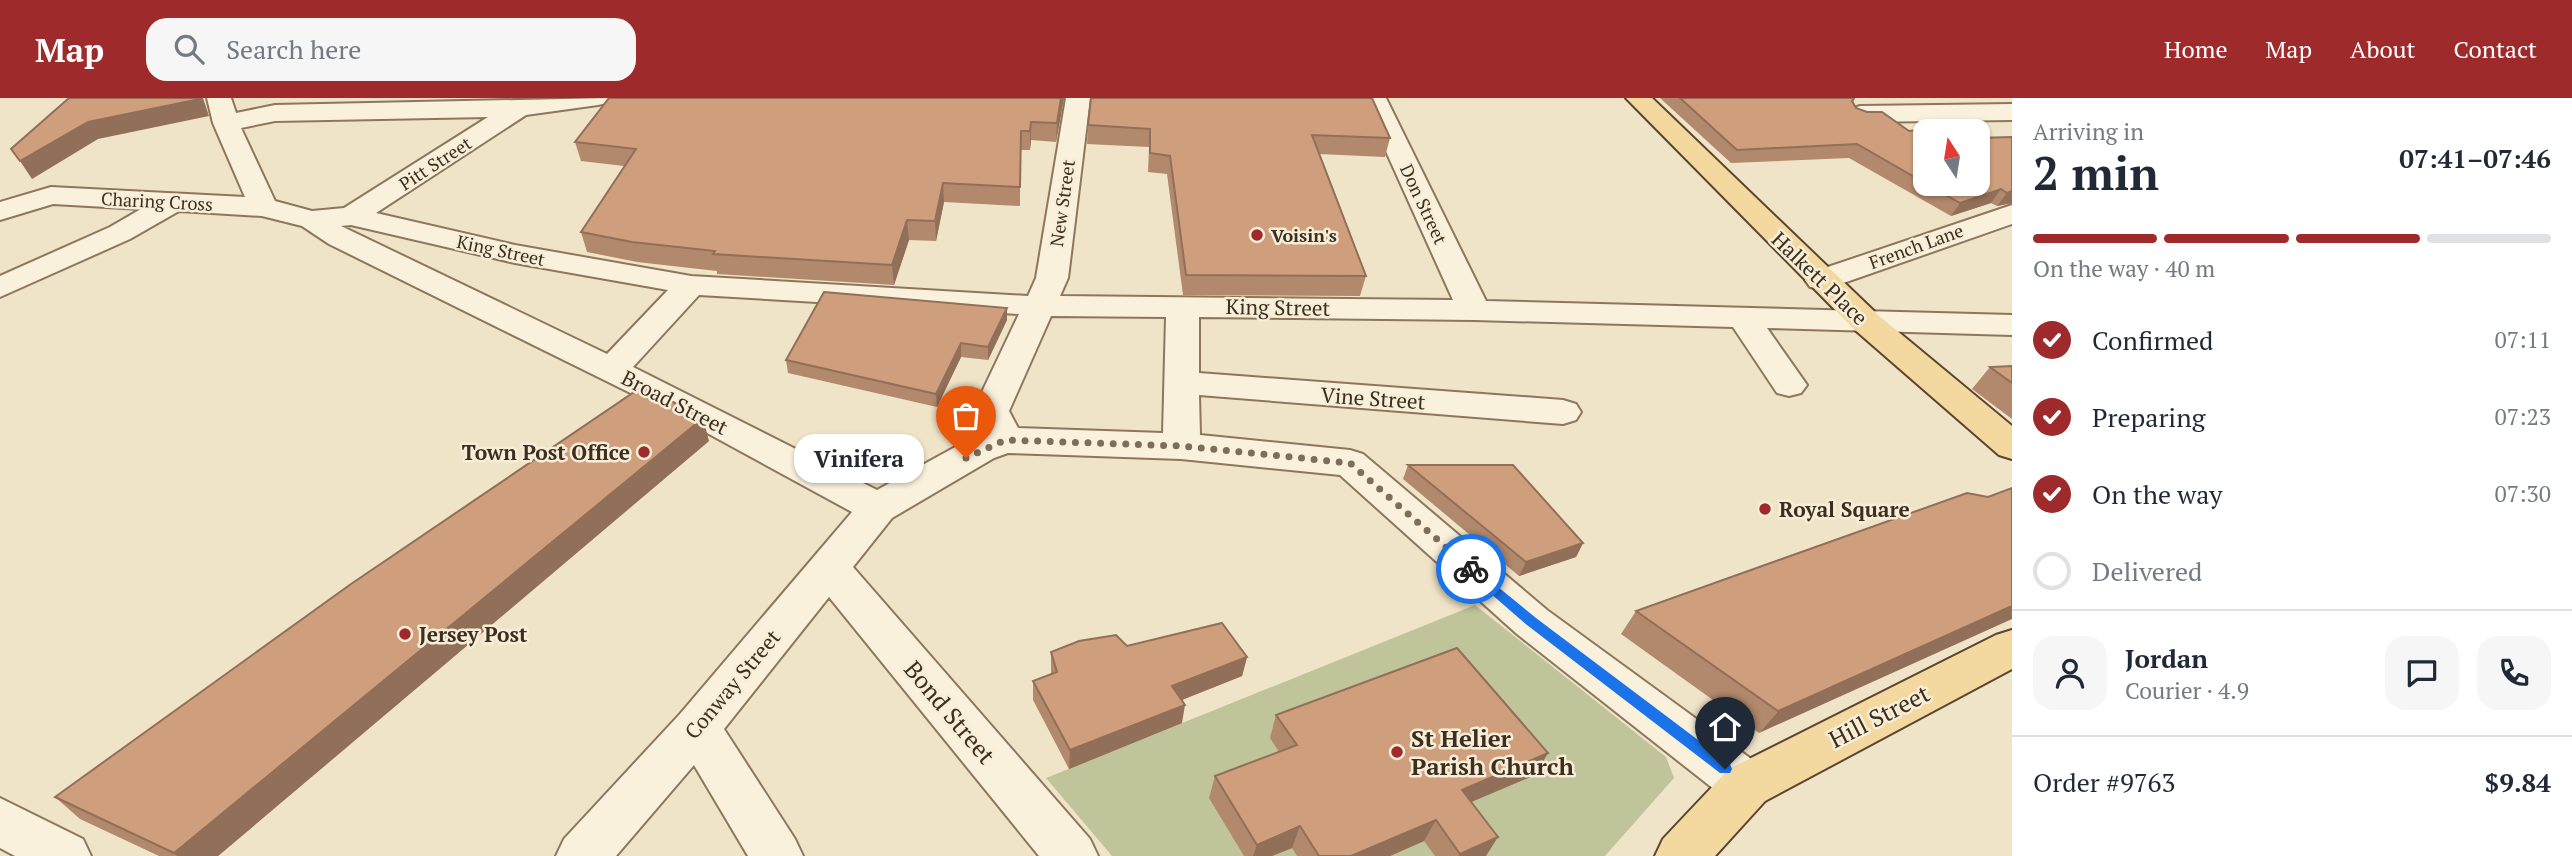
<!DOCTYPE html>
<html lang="en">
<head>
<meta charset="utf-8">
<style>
  body { margin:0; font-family:"PT Serif",serif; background:#f6f6f7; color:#1f2937; height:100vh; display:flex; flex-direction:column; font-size:26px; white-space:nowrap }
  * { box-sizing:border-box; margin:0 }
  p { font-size:23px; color:#747a83 }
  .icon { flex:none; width:38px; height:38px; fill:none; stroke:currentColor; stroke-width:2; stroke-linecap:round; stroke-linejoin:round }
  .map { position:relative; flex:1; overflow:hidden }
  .details { display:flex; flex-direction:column; background:#fff; width:560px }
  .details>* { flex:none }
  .needle { width:46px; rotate:348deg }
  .fabs { position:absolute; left:1913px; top:21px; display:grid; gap:14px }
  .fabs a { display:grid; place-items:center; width:77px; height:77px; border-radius:14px; background:#fff; box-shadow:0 2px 5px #0004; font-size:35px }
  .pin { position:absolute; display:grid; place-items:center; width:60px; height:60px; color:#fff; margin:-72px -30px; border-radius:50% 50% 50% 0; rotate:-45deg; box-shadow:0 0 7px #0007 }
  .pin .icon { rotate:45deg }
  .courier { position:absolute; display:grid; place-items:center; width:70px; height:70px; margin:-35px; border:5px solid #1a73e8; border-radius:50%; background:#fff; color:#222; box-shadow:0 2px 9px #0007 }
  .bubble { position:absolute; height:49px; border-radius:21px; background:#fff; box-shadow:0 2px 5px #0004; font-size:23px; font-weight:600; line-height:49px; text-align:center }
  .summary em { font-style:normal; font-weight:600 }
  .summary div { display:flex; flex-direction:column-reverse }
  .summary { display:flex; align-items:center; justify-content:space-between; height:119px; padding:0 21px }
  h1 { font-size:46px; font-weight:600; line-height:52px }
  .bar { display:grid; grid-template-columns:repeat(4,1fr); gap:10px 7px; align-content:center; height:84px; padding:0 21px }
  .bar i { height:9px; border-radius:5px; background:#e0e1e3 }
  .bar .active { background:#9e2a2b }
  .bar p { grid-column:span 4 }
  .line { display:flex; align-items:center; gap:18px; padding:0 21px; border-top:2px solid #e0e1e3 }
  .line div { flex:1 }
  .round { display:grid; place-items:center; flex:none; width:74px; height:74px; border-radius:21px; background:#f6f6f7 }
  ol { padding:0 21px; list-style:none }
  li { display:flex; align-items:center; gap:21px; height:77px }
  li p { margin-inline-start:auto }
  li .icon { padding:7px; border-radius:50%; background:#9e2a2b; color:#fff; stroke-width:4 }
  li:last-child { color:#747a83 }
  li i { width:38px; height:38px; border:4px solid #e0e1e3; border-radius:50% }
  header { display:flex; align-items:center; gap:42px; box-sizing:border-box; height:98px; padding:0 35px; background:#9e2a2b; color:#fff }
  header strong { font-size:33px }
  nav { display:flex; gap:38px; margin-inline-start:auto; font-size:24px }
  .search { width:490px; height:63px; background:#f6f6f7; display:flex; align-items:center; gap:18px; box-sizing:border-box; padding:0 24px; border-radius:21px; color:#747a83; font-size:26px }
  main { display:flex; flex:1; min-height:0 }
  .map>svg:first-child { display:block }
  .cemetery { fill:#bfc49a }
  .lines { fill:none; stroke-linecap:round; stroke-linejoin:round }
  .minor-casing { stroke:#8d765c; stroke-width:4 }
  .major-casing { stroke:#5b4430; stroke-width:4 }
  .minor { fill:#faf1dc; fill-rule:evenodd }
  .major { fill:#f3d9a0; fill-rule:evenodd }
  .wall { fill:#b2896c }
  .shaded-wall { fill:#916f58 }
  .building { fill:#cf9f7d; stroke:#916f58; stroke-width:2 }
  .route { fill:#1a73e8 }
  .done { stroke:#7c6e5b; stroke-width:7; stroke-dasharray:0 12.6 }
  .poi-dot { fill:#9e2a2b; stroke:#f7eed8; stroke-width:2.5 }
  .labels { text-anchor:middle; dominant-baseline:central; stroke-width:5; stroke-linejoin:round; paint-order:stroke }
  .far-street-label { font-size:18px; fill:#3d2e20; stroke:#f7eed8 }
  .far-poi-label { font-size:18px; font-weight:bold; fill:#3d2e20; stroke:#f7eed8; text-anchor:start }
  .street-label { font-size:21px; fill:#3d2e20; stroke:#f7eed8 }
  .poi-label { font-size:21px; font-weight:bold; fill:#3d2e20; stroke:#f7eed8; text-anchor:start }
  .near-street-label { font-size:24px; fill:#3d2e20; stroke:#f7eed8 }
  .near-poi-label { font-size:24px; font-weight:bold; fill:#3d2e20; stroke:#f7eed8; text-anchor:start }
</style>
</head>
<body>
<header>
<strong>Map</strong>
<div class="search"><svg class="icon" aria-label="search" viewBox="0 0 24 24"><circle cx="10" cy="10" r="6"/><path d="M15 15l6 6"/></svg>Search here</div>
<nav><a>Home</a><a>Map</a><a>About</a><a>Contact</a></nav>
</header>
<main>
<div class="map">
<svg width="2012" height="758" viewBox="0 0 2012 758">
  <rect width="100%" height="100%" fill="#f0e4c8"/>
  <path class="cemetery" d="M 1475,507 L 1666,659 L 1674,680 L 1605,758 L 1112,758 L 1046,680 Z"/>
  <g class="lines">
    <defs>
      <g id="minor">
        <path d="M 207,0 L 231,0 L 236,15 L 275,7 L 610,0 L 607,5 L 598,7 L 526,17 L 376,115 L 515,147 L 691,178 L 1028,198 L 1036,180 L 1066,0 L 1090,0 L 1068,180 L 1060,198 L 1453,202 L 1362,0 L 1386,0 L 1486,203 L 2012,217 L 2012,237 L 1767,230 L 1807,287 L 1801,295 L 1789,298 L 1777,295 L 1733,229 L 1474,222 L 1199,219 L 1199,275 L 1563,302 L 1576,306 L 1581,314 L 1576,322 L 1563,326 L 1199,297 L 1200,337 L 1350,352 L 1363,356 L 1547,512 L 1765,671 L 1772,687 L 1765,703 L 1747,709 L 1729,703 L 1517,536 L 1340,377 L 1181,361 L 1008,355 L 994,360 L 892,420 L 853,469 L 1090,741 L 1098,758 L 1039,758 L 829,499 L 724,631 L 795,741 L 803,758 L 748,758 L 694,667 L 616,758 L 556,758 L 564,741 L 680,616 L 852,414 L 665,312 L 329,146 L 302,128 L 262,118 L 179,113 L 130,141 L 0,199 L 0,178 L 110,129 L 141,111 L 53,106 L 0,122 L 0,104 L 51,89 L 245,99 L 213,25 ZM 488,19 L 344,110 L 312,113 L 275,103 L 241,30 L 275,23 ZM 351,127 L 515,165 L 668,192 L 607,256 L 341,128 ZM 699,197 L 1019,216 L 973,313 L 984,336 L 968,342 L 877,392 L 633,269 ZM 1051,218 L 1166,219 L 1163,335 L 1018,330 L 1009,313 Z"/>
        <path d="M 2012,6 L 2012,22 L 1860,24 L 1851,21 L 1847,16 L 1851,11 L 1860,8 Z"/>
        <path d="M 2012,107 L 2012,126 L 1832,189 L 1821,191 L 1810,189 L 1805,182 L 1810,175 Z"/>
        <path d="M 0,700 L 83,741 L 91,758 L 15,758 L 0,750 Z"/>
      </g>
      <g id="major">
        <path d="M 1626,0 L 1652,0 L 1878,217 L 2012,328 L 2012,361 L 1999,357 L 1854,231 Z"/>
        <path d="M 2012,532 L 2012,571 L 1765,703 L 1715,758 L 1655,758 L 1663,741 L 1729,671 L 1996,537 Z"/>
      </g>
    </defs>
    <use href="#minor" class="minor-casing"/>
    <use href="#major" class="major-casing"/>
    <use href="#minor" class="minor"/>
    <use href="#major" class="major"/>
  </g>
  <g class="wall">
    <path d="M 1064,0 L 1056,44 L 1031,42 L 1030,52 L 1020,52 L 1020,108 L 944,104 L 936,143 L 909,142 L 894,187 L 717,176 L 717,173 L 637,164 L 587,154 L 581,134 L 624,68 L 581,63 L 575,44 Z"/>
    <path d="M 1660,0 L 1855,0 L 1853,5 L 1856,10 L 1909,33 L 1925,33 L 1925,86 L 1978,86 L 1978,40 L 2012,105 L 1997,108 L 1991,105 L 1951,118 L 1849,60 L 1731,65 Z"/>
    <path d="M 1088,27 L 1390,40 L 1385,59 L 1319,56 L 1366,178 L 1360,198 L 1183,197 L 1167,76 L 1148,74 L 1149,49 L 1087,46 Z"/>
    <path d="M 1007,222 L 988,262 L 961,259 L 937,309 L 788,275 L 786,262 Z"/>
    <path d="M 2012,268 L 2012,321 L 1972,291 L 1990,269 Z"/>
    <path d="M 709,343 L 218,758 L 159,758 L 80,721 L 55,699 Z"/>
    <path d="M 1408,367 L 1583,445 L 1576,459 L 1519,478 L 1403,381 Z"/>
    <path d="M 1967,395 L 1759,635 L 1621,536 L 1636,513 Z"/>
    <path d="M 1127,548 L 1247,559 L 1242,578 L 1182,602 L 1182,625 L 1069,671 L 1033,602 L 1033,583 L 1051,576 L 1051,554 Z"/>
    <path d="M 1276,617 L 1548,655 L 1535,677 L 1471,704 L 1486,758 L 1435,758 L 1424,743 L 1390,758 L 1297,758 L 1292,750 L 1272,758 L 1244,758 L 1209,700 L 1215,678 L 1279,654 L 1270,640 Z"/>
  </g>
  <g class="shaded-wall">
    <path d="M 199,0 L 203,0 L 209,18 L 98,41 L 32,81 L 20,63 L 88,24 Z"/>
    <path d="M 1061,0 L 1064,0 L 1056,44 L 1057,25 Z"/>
    <path d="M 1031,24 L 1031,42 L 1030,52 L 1030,33 Z"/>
    <path d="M 943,85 L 944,104 L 936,143 L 935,123 Z"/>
    <path d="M 2001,91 L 1991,105 L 1951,118 L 1960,105 Z"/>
    <path d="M 2012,93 L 2012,105 L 1997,108 L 2007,95 Z"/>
    <path d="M 907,122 L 909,142 L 894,187 L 892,167 Z"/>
    <path d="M 1007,210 L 1007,222 L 988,262 L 988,249 Z"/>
    <path d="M 961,245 L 961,259 L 937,309 L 936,296 Z"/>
    <path d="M 703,320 L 709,343 L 218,758 L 177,758 L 174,755 Z"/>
    <path d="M 1583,445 L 1576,459 L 1519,478 L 1526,464 Z"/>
    <path d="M 2012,508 L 2012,521 L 1759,635 L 1778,613 Z"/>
    <path d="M 1247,559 L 1242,578 L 1169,607 L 1172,588 Z"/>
    <path d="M 1185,607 L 1182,625 L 1069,671 L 1070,652 Z"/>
    <path d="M 1548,655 L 1535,677 L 1450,713 L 1462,692 Z"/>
    <path d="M 1436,722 L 1424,743 L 1390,758 L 1351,758 Z"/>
    <path d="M 1300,728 L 1292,750 L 1272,758 L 1253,758 L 1257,747 Z"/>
    <path d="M 1498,739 L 1486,758 L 1459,758 L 1460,756 Z"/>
  </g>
  <g class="building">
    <path d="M 69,0 L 199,0 L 200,1 L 88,24 L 20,63 L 11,51 Z"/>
    <path d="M 609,0 L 1061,0 L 1057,25 L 1031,24 L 1030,33 L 1021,33 L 1020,89 L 943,85 L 935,123 L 907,122 L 892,167 L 713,156 L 715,153 L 632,144 L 581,134 L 636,51 L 575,44 Z"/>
    <path d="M 1091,0 L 1372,0 L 1390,40 L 1312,37 L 1366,178 L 1186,177 L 1170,58 L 1150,55 L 1150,31 L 1088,27 Z"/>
    <path d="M 1680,0 L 1854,0 L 1852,3 L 1856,10 L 1867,14 L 1882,14 L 1909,33 L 1926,31 L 1939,33 L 1925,33 L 1925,85 L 1857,46 L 1737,52 Z"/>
    <path d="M 2012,39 L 2012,93 L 2007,95 L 2001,91 L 1960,105 L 1926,86 L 1978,86 L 1978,40 Z"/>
    <path d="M 824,194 L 1007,210 L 988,249 L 961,245 L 936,296 L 786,262 Z"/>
    <path d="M 2012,268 L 2012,285 L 1990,269 Z"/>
    <path d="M 643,288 L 703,320 L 174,755 L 55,699 L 351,486 Z"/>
    <path d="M 1408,367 L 1513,367 L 1583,445 L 1526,464 Z"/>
    <path d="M 2012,390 L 2012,508 L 1778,613 L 1636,513 L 1967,395 L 1988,399 Z"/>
    <path d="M 1222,525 L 1247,559 L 1172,588 L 1185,607 L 1070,652 L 1033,583 L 1057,574 L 1051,554 L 1079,543 L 1116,537 L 1127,548 Z"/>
    <path d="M 1457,550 L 1548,655 L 1462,692 L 1498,739 L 1460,756 L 1436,722 L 1351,758 L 1319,758 L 1300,728 L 1257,747 L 1215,678 L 1297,647 L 1276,617 Z"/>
  </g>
  <path class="route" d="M 1471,467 L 1536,520 L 1730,666 L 1732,671 L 1730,675 L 1720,675 L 1527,527 L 1467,475 L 1467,468 Z"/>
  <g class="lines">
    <path class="done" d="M 966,360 L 1005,342 L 1181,348 L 1350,365 L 1471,471"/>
  </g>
  <g class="poi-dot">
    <circle cx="1257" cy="137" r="7"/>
    <circle cx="644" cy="354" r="7"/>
    <circle cx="1765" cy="411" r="7"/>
    <circle cx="405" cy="536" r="7"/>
    <circle cx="1397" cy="654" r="7"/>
  </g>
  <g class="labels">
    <g class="far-street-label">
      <text transform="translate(435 65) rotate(-33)">Pitt Street</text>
      <text transform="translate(157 103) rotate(3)">Charing Cross</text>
      <text transform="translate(1062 105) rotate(-82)">New Street</text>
      <text transform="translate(1424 106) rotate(65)">Don Street</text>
      <text transform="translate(1916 148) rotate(-20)">French Lane</text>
      <text transform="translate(501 152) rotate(12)">King Street</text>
    </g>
    <g class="far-poi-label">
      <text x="1271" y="137">Voisin's</text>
    </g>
    <g class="street-label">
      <text transform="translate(1820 180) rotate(44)">Halkett Place</text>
      <text transform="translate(1278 209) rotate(1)">King Street</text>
      <text transform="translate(1373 300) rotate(4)">Vine Street</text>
      <text transform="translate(675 304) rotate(27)">Broad Street</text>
      <text transform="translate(732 586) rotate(-50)">Conway Street</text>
    </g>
    <g class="poi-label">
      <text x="630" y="354" text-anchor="end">Town Post Office</text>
      <text x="1779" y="411">Royal Square</text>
      <text x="419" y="536">Jersey Post</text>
    </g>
    <g class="near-street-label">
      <text transform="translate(950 614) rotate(50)">Bond Street</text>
      <text transform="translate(1879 618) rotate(-27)">Hill Street</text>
    </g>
    <g class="near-poi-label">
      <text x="1411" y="640">St Helier<tspan x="1411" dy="28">Parish Church</tspan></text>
    </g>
  </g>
</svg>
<div class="fabs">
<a><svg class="needle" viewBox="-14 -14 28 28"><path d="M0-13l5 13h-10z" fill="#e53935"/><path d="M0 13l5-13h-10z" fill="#747a83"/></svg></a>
</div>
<div class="pin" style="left:966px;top:360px;background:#ea580c"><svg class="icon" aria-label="bag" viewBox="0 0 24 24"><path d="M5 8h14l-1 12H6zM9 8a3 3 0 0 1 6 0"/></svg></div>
<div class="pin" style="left:1725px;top:671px;background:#1f2937"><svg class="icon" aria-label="home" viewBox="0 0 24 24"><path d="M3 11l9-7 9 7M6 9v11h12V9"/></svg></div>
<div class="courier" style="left:1471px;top:471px"><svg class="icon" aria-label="bike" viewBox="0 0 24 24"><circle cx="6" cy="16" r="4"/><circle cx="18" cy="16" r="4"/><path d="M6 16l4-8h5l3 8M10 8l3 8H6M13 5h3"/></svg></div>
<div class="bubble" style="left:794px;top:336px;width:130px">Vinifera</div>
</div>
<section class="details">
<div class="summary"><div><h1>2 min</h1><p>Arriving in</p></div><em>07:41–07:46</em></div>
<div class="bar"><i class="active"></i><i class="active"></i><i class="active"></i><i></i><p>On the way · 40 m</p></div>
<ol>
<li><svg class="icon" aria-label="check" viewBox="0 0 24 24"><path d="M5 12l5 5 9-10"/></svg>Confirmed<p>07:11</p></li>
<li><svg class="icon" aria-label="check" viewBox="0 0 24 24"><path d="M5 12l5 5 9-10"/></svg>Preparing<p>07:23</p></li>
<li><svg class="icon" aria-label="check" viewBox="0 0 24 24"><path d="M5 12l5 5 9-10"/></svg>On the way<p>07:30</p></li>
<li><i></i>Delivered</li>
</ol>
<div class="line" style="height:126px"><a class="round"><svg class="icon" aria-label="person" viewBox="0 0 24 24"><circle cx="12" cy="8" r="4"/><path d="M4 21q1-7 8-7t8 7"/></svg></a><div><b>Jordan</b><p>Courier · 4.9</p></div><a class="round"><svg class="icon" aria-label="chat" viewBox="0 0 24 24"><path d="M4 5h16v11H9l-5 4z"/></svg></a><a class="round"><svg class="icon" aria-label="phone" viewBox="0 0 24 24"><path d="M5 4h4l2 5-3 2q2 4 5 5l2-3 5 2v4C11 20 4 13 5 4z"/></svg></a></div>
<div class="line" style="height:91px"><div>Order #9763</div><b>$9.84</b></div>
</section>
</main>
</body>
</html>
